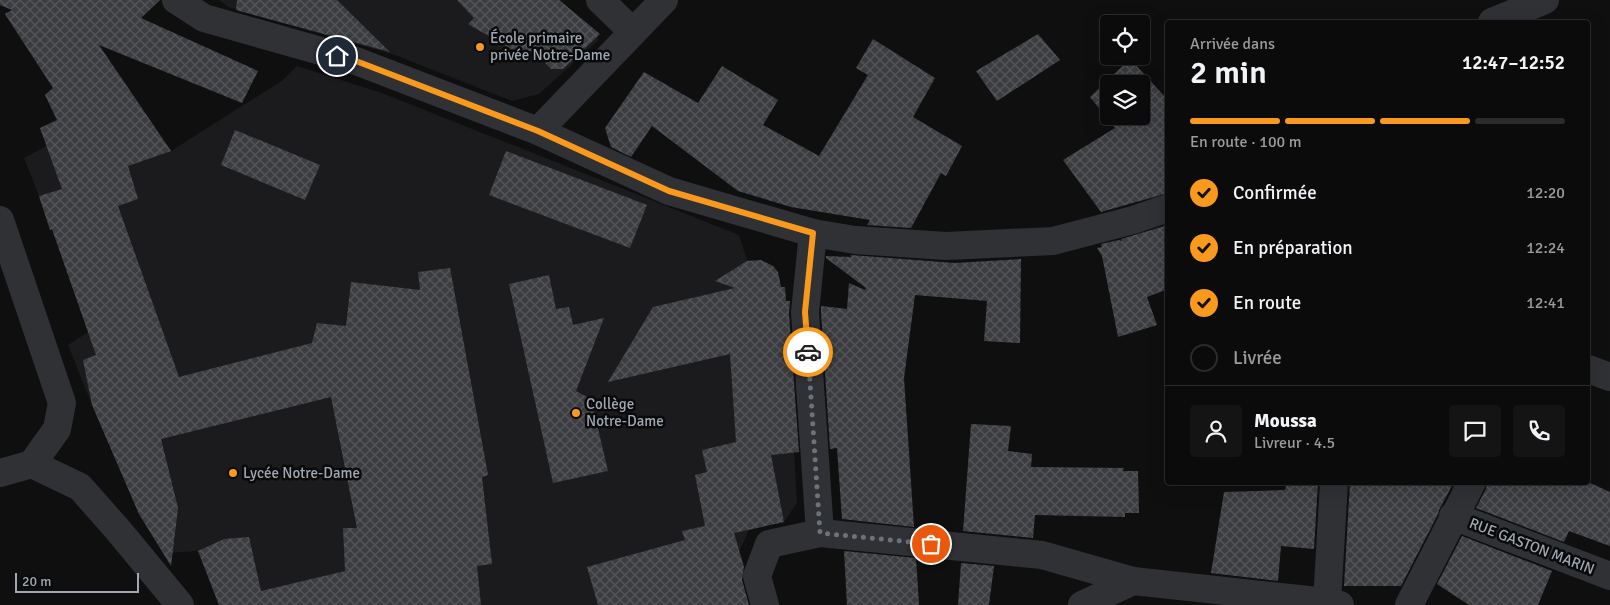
<!DOCTYPE html>
<html lang="fr">
<head>
<meta charset="utf-8">
<style>
  body { margin:0; font-family:Signika,sans-serif; background:#141415; color:#f1f3f6; height:100vh; display:flex; flex-direction:column; font-size:19px; white-space:nowrap }
  * { box-sizing:border-box; margin:0 }
  p { font-size:16px; color:#9a9b9d }
  .icon { flex:none; width:28px; height:28px; fill:none; stroke:currentColor; stroke-width:2; stroke-linecap:round; stroke-linejoin:round }
  .map { position:relative; flex:1; overflow:hidden }
  .details { position:absolute; left:1165px; top:20px; width:425px; height:465px; display:flex; flex-direction:column; background:#0b0b0c; border-radius:5px; box-shadow:0 5px 20px #0002,0 0 0 1px #2b2b2d }
  .details>* { flex:none }
  .tools { position:absolute; left:1100px; top:15px; display:grid; gap:10px }
  .tools a { display:grid; place-items:center; width:50px; height:50px; border-radius:5px; background:#0b0b0c; box-shadow:0 5px 20px #0002,0 0 0 1px #2b2b2d; font-size:25px }
  .scale { position:absolute; left:15px; bottom:12px; width:124px; box-sizing:border-box; padding-left:5px; border:2px solid #9fa7b2; border-top:0; font-size:14px; line-height:18px; white-space:nowrap; color:#9fa7b2; -webkit-text-stroke:4px #0a0a0b; paint-order:stroke }
  .pin { position:absolute; display:grid; place-items:center; width:42px; height:42px; color:#fff; margin:-21px; border:2px solid #fff; border-radius:50%; box-shadow:0 1px 5px #0007 }
  .courier { position:absolute; display:grid; place-items:center; width:50px; height:50px; margin:-25px; border:4px solid #f9991e; border-radius:50%; background:#fff; color:#222; box-shadow:0 1px 6px #0007 }
  .overview em { font-style:normal; font-weight:600 }
  .overview div { display:flex; flex-direction:column-reverse }
  .overview { display:flex; align-items:center; justify-content:space-between; height:85px; padding:0 25px }
  h1 { font-size:32px; font-weight:600; line-height:38px }
  .bar { display:grid; grid-template-columns:repeat(4,1fr); gap:8px 5px; align-content:center; height:60px; padding:0 25px }
  .bar i { height:6px; border-radius:4px; background:#2b2b2d }
  .bar .current { background:#f9991e }
  .bar p { grid-column:span 4 }
  .line { display:flex; align-items:center; gap:12px; padding:0 25px; border-top:1px solid #2b2b2d }
  .line div { flex:1 }
  .round { display:grid; place-items:center; flex:none; width:52px; height:52px; border-radius:5px; background:#141415 }
  ol { padding:0 25px; list-style:none }
  li { display:flex; align-items:center; gap:15px; height:55px }
  li p { margin-inline-start:auto }
  li .icon { padding:5px; border-radius:50%; background:#f9991e; color:#111; stroke-width:4 }
  li:last-child { color:#9a9b9d }
  li i { width:28px; height:28px; border:2px solid #2b2b2d; border-radius:50% }
  .map>svg:first-child { display:block }
  .built { fill:#1b1b1d }
  .building { fill:url(#building-cross-hatch); fill-rule:evenodd }
  .lines { fill:none; stroke-linecap:round; stroke-linejoin:round }
  .street { stroke:#303135; stroke-width:28 }
  .done { stroke:#6d7279; stroke-width:5; stroke-dasharray:0 9 }
  .route { stroke:#f9991e; stroke-width:6 }
  .poi-dot { fill:#f9991e; stroke:#0a0a0b; stroke-width:2 }
  .labels { text-anchor:middle; dominant-baseline:central; stroke-width:5; stroke-linejoin:round; paint-order:stroke }
  .poi-label { font-size:15px; fill:#9fa7b2; stroke:#0a0a0b; text-anchor:start }
  .street-label { font-size:15px; fill:#9fa7b2; stroke:#0a0a0b }
</style>
</head>
<body>
<div class="map">
<svg width="1610" height="605" viewBox="0 0 1610 605">
  <defs>
    <pattern id="building-cross-hatch" width="8" height="8" patternUnits="userSpaceOnUse" patternTransform="scale(1.25)"><rect width="8" height="8" fill="#3b3d40"/><path d="M0 0l8 8M0 8l8-8" fill="none" stroke="#545659"/></pattern>
  </defs>
  <rect width="100%" height="100%" fill="#0f0f10"/>
  <g class="built">
    <path d="M 219,0 L 561,0 L 599,40 L 539,94 L 512,101 L 395,55 L 228,7 Z"/>
    <path d="M 297,66 L 382,93 L 739,235 L 747,260 L 765,262 L 773,266 L 778,272 L 781,287 L 785,287 L 797,503 L 784,522 L 749,530 L 739,552 L 705,605 L 219,605 L 199,551 L 163,553 L 139,514 L 92,405 L 68,345 L 88,332 L 52,230 L 50,230 L 39,196 L 24,158 L 135,98 L 171,151 L 283,80 Z"/>
  </g>
  <g class="building">
    <path d="M 0,0 L 160,0 L 141,18 L 258,71 L 242,103 L 99,45 L 171,151 L 128,166 L 138,199 L 118,206 L 179,377 L 312,343 L 317,323 L 346,326 L 351,282 L 420,290 L 418,272 L 450,268 L 488,475 L 482,477 L 492,564 L 477,566 L 481,605 L 219,605 L 198,551 L 224,539 L 249,537 L 261,591 L 345,571 L 343,528 L 357,528 L 331,397 L 161,439 L 178,508 L 171,566 L 139,514 L 92,405 L 83,360 L 96,355 L 52,229 L 50,230 L 39,196 L 62,189 L 40,128 L 57,120 L 45,95 L 53,88 L 5,14 L 12,10 L 0,5 Z"/>
    <path d="M 237,0 L 337,0 L 390,52 L 236,10 Z"/>
    <path d="M 457,0 L 559,0 L 600,34 L 563,69 L 551,69 L 534,51 L 515,51 L 468,24 L 474,18 Z"/>
    <path d="M 1038,34 L 1060,60 L 997,101 L 976,71 Z"/>
    <path d="M 873,39 L 935,78 L 913,117 L 962,146 L 946,176 L 941,173 L 911,228 L 867,225 L 870,220 L 791,207 L 738,191 L 652,126 L 631,157 L 611,147 L 605,128 L 644,72 L 698,103 L 722,66 L 778,100 L 763,125 L 819,156 L 868,75 L 856,68 Z"/>
    <path d="M 1130,59 L 1168,100 L 1168,193 L 1101,212 L 1063,160 L 1115,128 L 1090,97 ZM 1109,84 L 1141,84 L 1141,116 L 1109,116 Z"/>
    <path d="M 235,130 L 320,165 L 305,200 L 221,165 Z"/>
    <path d="M 506,151 L 647,205 L 630,248 L 489,195 Z"/>
    <path d="M 1168,225 L 1168,289 L 1147,297 L 1157,325 L 1118,337 L 1102,256 L 1097,248 L 1102,247 L 1101,244 L 1119,240 L 1121,241 L 1122,240 L 1121,239 Z"/>
    <path d="M 851,255 L 955,263 L 1021,259 L 1020,343 L 984,341 L 987,301 L 915,295 L 904,378 L 914,527 L 842,519 L 837,448 L 830,449 L 821,312 L 821,306 L 847,309 L 849,283 L 865,290 L 866,288 L 826,258 L 826,256 L 851,257 Z"/>
    <path d="M 761,260 L 773,266 L 778,272 L 781,287 L 785,287 L 786,301 L 790,301 L 789,313 L 799,452 L 771,455 L 784,522 L 734,533 L 744,567 L 742,580 L 749,605 L 598,605 L 587,567 L 685,540 L 682,531 L 705,526 L 695,475 L 707,472 L 702,450 L 736,442 L 730,354 L 608,382 L 653,307 L 735,288 L 715,281 L 747,261 Z"/>
    <path d="M 549,275 L 556,309 L 569,307 L 573,325 L 604,318 L 576,391 L 591,399 L 608,471 L 553,483 L 509,284 Z"/>
    <path d="M 971,424 L 1011,426 L 1008,451 L 1032,454 L 1031,467 L 1124,468 L 1123,471 L 1138,471 L 1139,513 L 1125,513 L 1125,517 L 1035,515 L 1033,538 L 963,531 Z"/>
    <path d="M 1287,482 L 1318,482 L 1314,549 L 1281,546 L 1278,581 L 1211,573 L 1224,492 L 1285,490 Z"/>
    <path d="M 1350,482 L 1454,482 L 1439,510 L 1438,514 L 1401,586 L 1344,586 Z"/>
    <path d="M 1487,482 L 1588,482 L 1610,492 L 1610,546 L 1569,531 L 1564,542 L 1476,508 L 1486,489 Z"/>
    <path d="M 1462,536 L 1552,571 L 1538,605 L 1469,605 L 1437,584 Z"/>
    <path d="M 844,551 L 916,558 L 919,605 L 847,605 Z"/>
    <path d="M 961,563 L 994,566 L 989,605 L 958,605 Z"/>
  </g>
  <g class="lines">
    <g class="street">
      <path d="M 176,0 L 204,18 L 356,61 L 538,131 L 669,191 L 813,233 L 855,240 L 946,246 L 1053,241 L 1133,220 L 1168,208"/>
      <path d="M 600,0 L 632,31"/>
      <path d="M 1492,22 L 1545,0"/>
      <path d="M 538,131 L 664,0"/>
      <path d="M 0,220 L 62,403 L 57,429 L 32,464"/>
      <path d="M 813,233 L 805,312 L 820,533"/>
      <path d="M 1588,369 L 1610,377"/>
      <path d="M 32,464 L 80,487 L 118,530 L 180,605"/>
      <path d="M 0,473 L 32,464"/>
      <path d="M 1453,516 L 1610,576"/>
      <path d="M 1327,602 L 1334,482"/>
      <path d="M 765,605 L 757,576 L 769,544 L 820,533 L 1042,555 L 1133,581"/>
      <path d="M 1082,605 L 1133,581 L 1327,602 L 1340,605"/>
      <path d="M 1409,605 L 1472,482"/>
    </g>
  </g>
  <g class="lines">
    <path class="done" d="M 808,352 L 820,533 L 931,544"/>
    <path class="route" d="M 337,56 L 356,61 L 538,131 L 669,191 L 813,233 L 805,312 L 808,352"/>
  </g>
  <g class="poi-dot">
    <circle cx="480" cy="47" r="5"/>
    <circle cx="576" cy="413" r="5"/>
    <circle cx="233" cy="473" r="5"/>
  </g>
  <g class="labels">
    <g class="poi-label">
      <text x="490" y="38">École primaire<tspan x="490" dy="17">privée Notre-Dame</tspan></text>
      <text x="586" y="404">Collège<tspan x="586" dy="17">Notre-Dame</tspan></text>
      <text x="243" y="473">Lycée Notre-Dame</text>
    </g>
    <g class="street-label">
      <text transform="translate(1532 546) rotate(21)">RUE GASTON MARIN</text>
    </g>
  </g>
</svg>
<div class="tools">
<a><svg class="icon" aria-label="locate" viewBox="0 0 24 24"><circle cx="12" cy="12" r="6"/><path d="M12 2v4M12 18v4M2 12h4M18 12h4"/></svg></a>
<a><svg class="icon" aria-label="layers" viewBox="0 0 24 24"><path d="M12 4l9 5-9 5-9-5zM3 14l9 5 9-5"/></svg></a>
</div>
<div class="scale">20 m</div>
<div class="pin" style="left:931px;top:544px;background:#ea580c"><svg class="icon" aria-label="bag" viewBox="0 0 24 24"><path d="M5 8h14l-1 12H6zM9 8a3 3 0 0 1 6 0"/></svg></div>
<div class="pin" style="left:337px;top:56px;background:#1f2937"><svg class="icon" aria-label="home" viewBox="0 0 24 24"><path d="M3 11l9-7 9 7M6 9v11h12V9"/></svg></div>
<div class="courier" style="left:808px;top:352px"><svg class="icon" aria-label="car" viewBox="0 0 24 24"><path d="M5 17H2v-5l4-1 3-4h7l3 4 3 1v5h-3M9 17h6M6 11h13"/><circle cx="7" cy="17" r="2"/><circle cx="17" cy="17" r="2"/></svg></div>
<section class="details">
<div class="overview"><div><h1>2 min</h1><p>Arrivée dans</p></div><em>12:47–12:52</em></div>
<div class="bar"><i class="current"></i><i class="current"></i><i class="current"></i><i></i><p>En route · 100 m</p></div>
<ol>
<li><svg class="icon" aria-label="check" viewBox="0 0 24 24"><path d="M5 12l5 5 9-10"/></svg>Confirmée<p>12:20</p></li>
<li><svg class="icon" aria-label="check" viewBox="0 0 24 24"><path d="M5 12l5 5 9-10"/></svg>En préparation<p>12:24</p></li>
<li><svg class="icon" aria-label="check" viewBox="0 0 24 24"><path d="M5 12l5 5 9-10"/></svg>En route<p>12:41</p></li>
<li><i></i>Livrée</li>
</ol>
<div class="line" style="height:90px"><a class="round"><svg class="icon" aria-label="person" viewBox="0 0 24 24"><circle cx="12" cy="8" r="4"/><path d="M4 21q1-7 8-7t8 7"/></svg></a><div><b>Moussa</b><p>Livreur · 4.5</p></div><a class="round"><svg class="icon" aria-label="chat" viewBox="0 0 24 24"><path d="M4 5h16v11H9l-5 4z"/></svg></a><a class="round"><svg class="icon" aria-label="phone" viewBox="0 0 24 24"><path d="M5 4h4l2 5-3 2q2 4 5 5l2-3 5 2v4C11 20 4 13 5 4z"/></svg></a></div>
</section>
</div>
</body>
</html>
